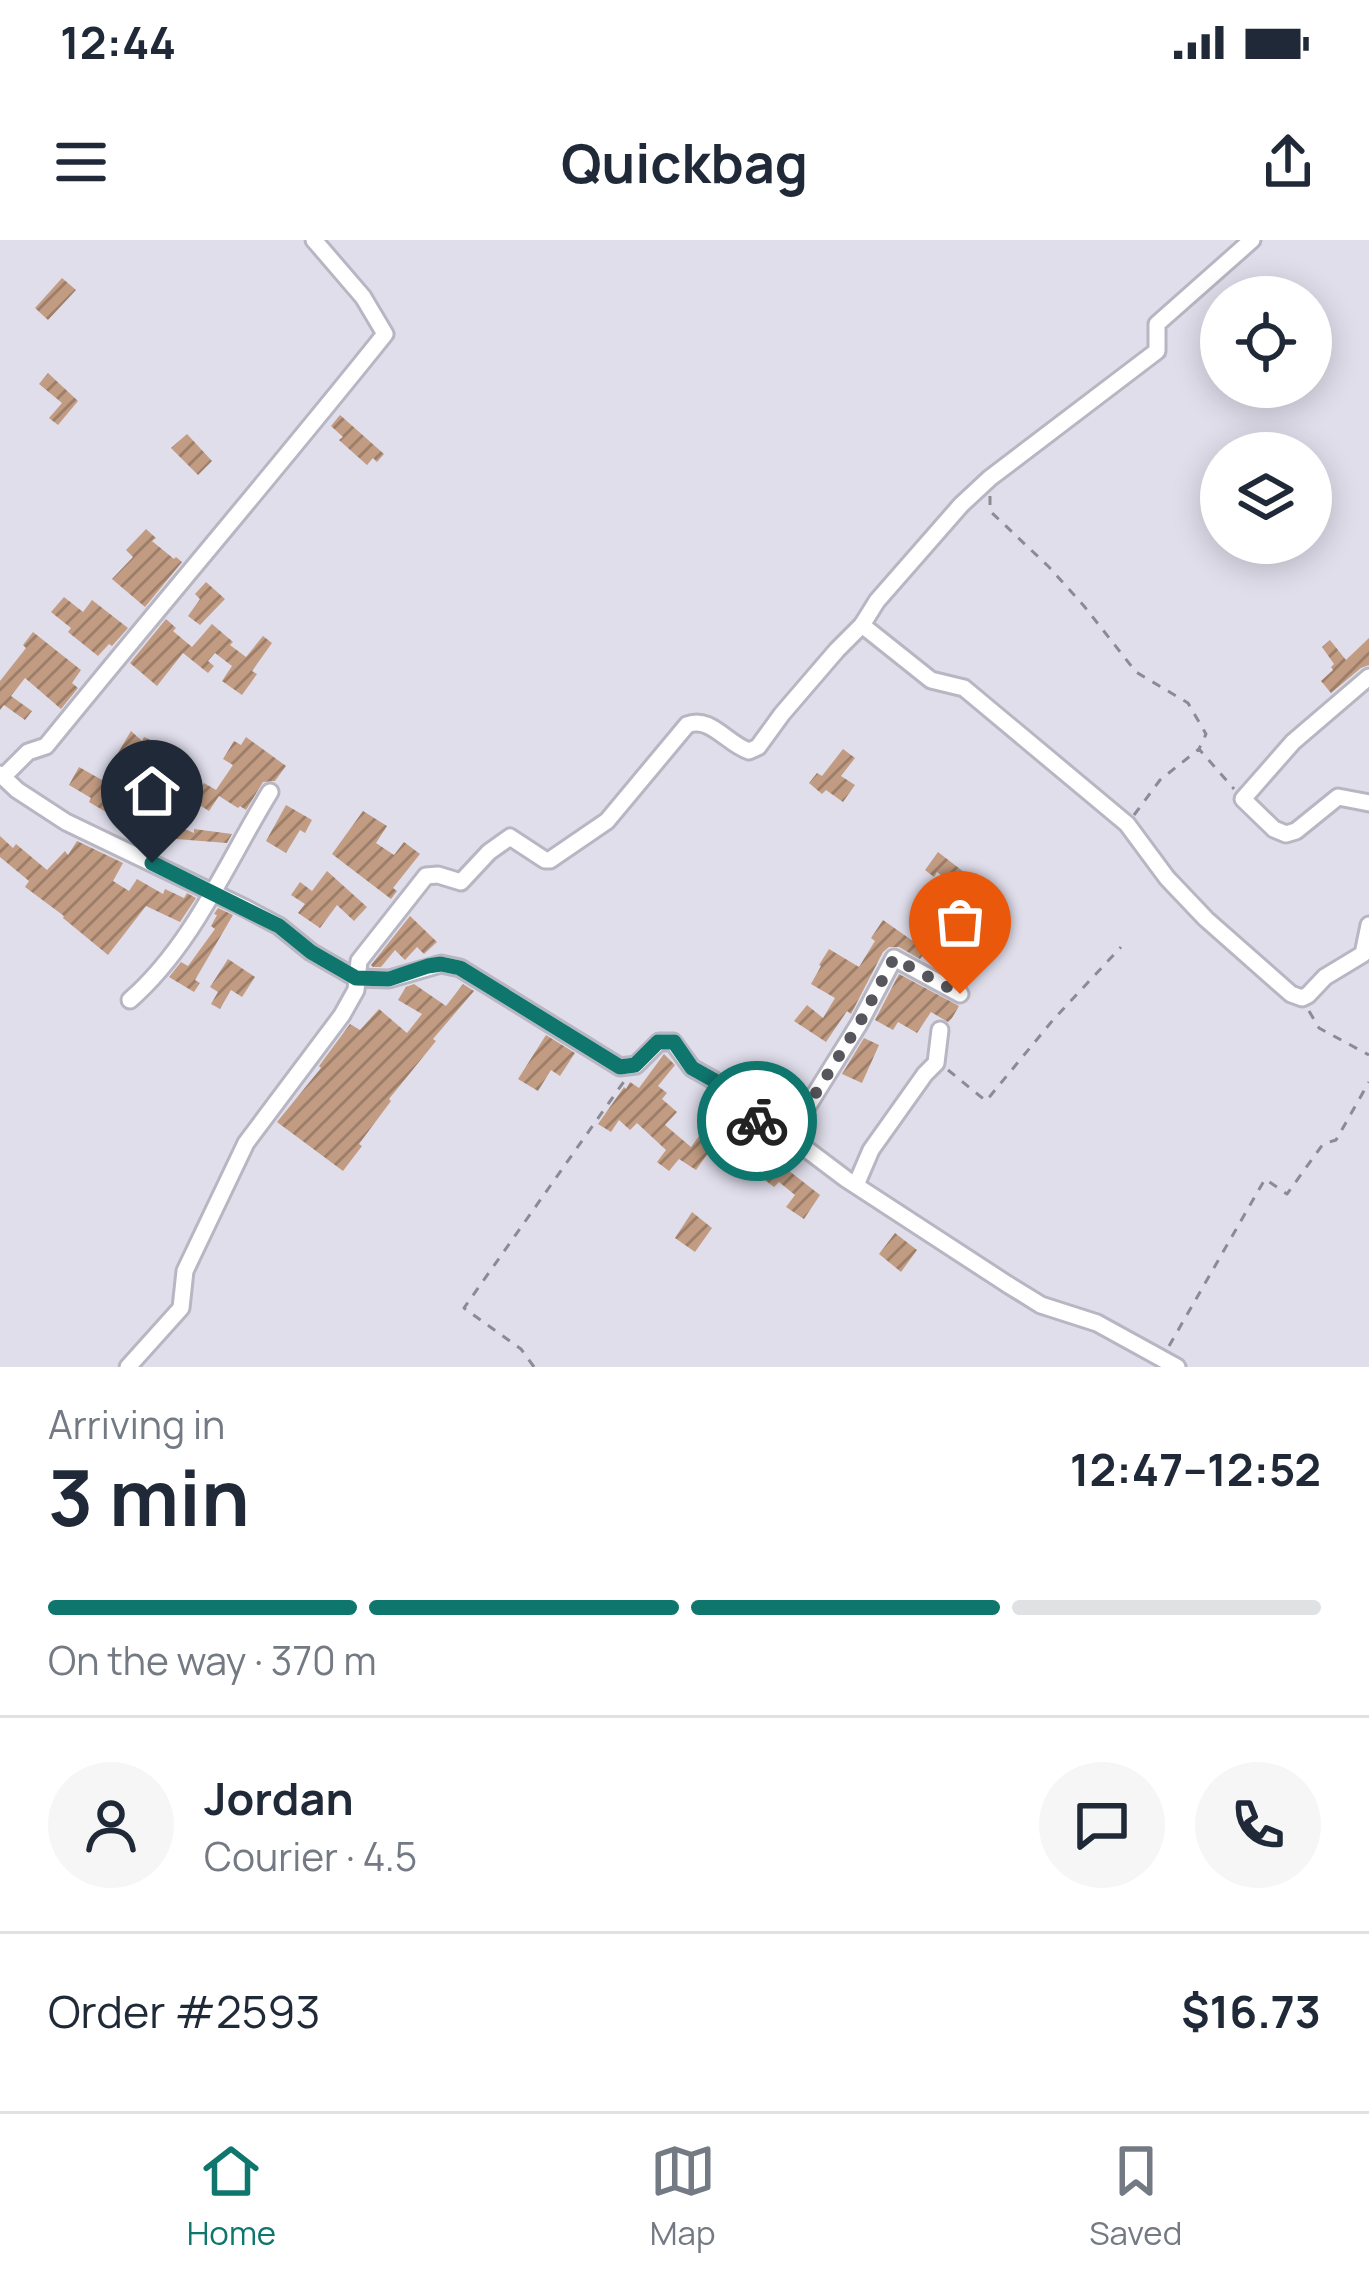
<!DOCTYPE html>
<html lang="en">
<head>
<meta charset="utf-8">
<style>
  body { margin:0; font-family:Manrope,sans-serif; background:#f6f6f7; color:#1f2937; height:100vh; display:flex; flex-direction:column; font-size:45px; white-space:nowrap }
  * { box-sizing:border-box; margin:0 }
  p { font-size:39px; color:#747a83 }
  .icon { flex:none; width:66px; height:66px; fill:none; stroke:currentColor; stroke-width:2; stroke-linecap:round; stroke-linejoin:round }
  .map { position:relative; height:1127px; overflow:hidden }
  .side { display:flex; flex-direction:column; background:#fff; flex:1 }
  .side>* { flex:none }
  .tools { position:absolute; left:1200px; top:36px; display:grid; gap:24px }
  .tools a { display:grid; place-items:center; width:132px; height:132px; border-radius:50%; background:#fff; box-shadow:0 6px 30px #0003; font-size:60px }
  .pin { position:absolute; display:grid; place-items:center; width:102px; height:102px; color:#fff; margin:-123px -51px; border-radius:50% 50% 50% 0; rotate:-45deg; box-shadow:0 0 12px #0007 }
  .pin .icon { rotate:45deg }
  .courier { position:absolute; display:grid; place-items:center; width:120px; height:120px; margin:-60px; border:9px solid #0f766e; border-radius:50%; background:#fff; color:#222; box-shadow:0 3px 15px #0007 }
  .overview em { font-style:normal; font-weight:700 }
  .overview div { display:flex; flex-direction:column-reverse }
  .overview { display:flex; align-items:center; justify-content:space-between; height:204px; padding:0 48px }
  h1 { font-size:78px; font-weight:700; line-height:90px }
  .bar { display:grid; grid-template-columns:repeat(4,1fr); gap:18px 12px; align-content:center; height:144px; padding:0 48px }
  .bar i { height:15px; border-radius:9px; background:#e0e1e3 }
  .bar .active { background:#0f766e }
  .bar p { grid-column:span 4 }
  .line { display:flex; align-items:center; gap:30px; padding:0 48px; border-top:3px solid #e0e1e3 }
  .line div { flex:1 }
  .round { display:grid; place-items:center; flex:none; width:126px; height:126px; border-radius:63px; background:#f6f6f7 }
  .status { display:flex; justify-content:space-between; align-items:center; height:84px; padding:0 60px; background:#fff; direction:ltr }
  .status svg { height:33px; fill:currentColor }
  header { display:flex; justify-content:space-between; align-items:center; height:156px; padding:0 48px; background:#fff; font-size:54px; font-weight:700 }
  .tabs { display:flex; justify-content:space-around; align-items:center; height:168px; border-top:3px solid #e0e1e3; background:#fff; font-size:33px; color:#747a83 }
  .tabs a { display:grid; justify-items:center; gap:6px }
  .tabs .active { color:#0f766e }
  .map>svg:first-child { display:block }
  .building { fill:url(#building-hatch) }
  .lines { fill:none; stroke-linecap:round; stroke-linejoin:round }
  .minor-casing { stroke:#b7b6c2; stroke-width:21 }
  .path { stroke:#8c8b94; stroke-width:3; stroke-dasharray:9 9; stroke-linecap:butt }
  .minor { stroke:#fff; stroke-width:15 }
  .done { stroke:#57565d; stroke-width:12; stroke-dasharray:0 21.6 }
  .route { stroke:#0f766e; stroke-width:15 }
</style>
</head>
<body>
<div class="status"><b>12:44</b><svg viewBox="0 0 49 12"><path d="M0 12V9h3v3zM5 12V6h3v6zM10 12V3h3v9zM15 12V0h3v12zM26 1h20v11H26zM47 4h2v5h-2z"/></svg></div>
<header><svg class="icon" aria-label="menu" viewBox="0 0 24 24"><path d="M4 6h16M4 12h16M4 18h16"/></svg>Quickbag<svg class="icon" aria-label="share" viewBox="0 0 24 24"><path d="M12 15V3M7 8l5-5 5 5M5 13v7h14v-7"/></svg></header>
<div class="map">
<svg width="1369" height="1127" viewBox="0 0 1369 1127">
  <defs>
    <pattern id="building-hatch" width="6" height="6" patternUnits="userSpaceOnUse" patternTransform="scale(3)"><rect width="6" height="6" fill="#c29c82"/><path d="M-1 1l2-2M0 6l6-6M5 7l2-2" fill="none" stroke="#9c7e69"/></pattern>
  </defs>
  <rect width="100%" height="100%" fill="#e0deeb"/>
  <g class="building">
    <path d="M 62,38 L 76,50 L 48,80 L 35,68 Z"/>
    <path d="M 48,133 L 78,161 L 58,185 L 49,178 L 62,163 L 39,144 Z"/>
    <path d="M 340,175 L 384,214 L 377,222 L 373,218 L 367,225 L 339,200 L 343,197 L 331,186 Z"/>
    <path d="M 187,194 L 212,221 L 198,235 L 171,208 Z"/>
    <path d="M 146,289 L 156,298 L 152,301 L 174,319 L 176,317 L 182,322 L 145,367 L 112,339 L 133,317 L 126,310 Z"/>
    <path d="M 206,342 L 225,359 L 200,385 L 188,376 L 200,359 L 195,354 Z"/>
    <path d="M 64,357 L 83,372 L 92,360 L 128,388 L 112,406 L 109,404 L 98,416 L 68,392 L 71,388 L 51,372 Z"/>
    <path d="M 166,379 L 176,388 L 173,391 L 192,407 L 212,384 L 233,402 L 230,405 L 246,417 L 263,396 L 272,403 L 252,431 L 257,434 L 242,455 L 222,441 L 232,426 L 215,413 L 208,421 L 214,426 L 208,433 L 183,413 L 157,446 L 130,423 Z"/>
    <path d="M 33,392 L 81,430 L 72,443 L 78,448 L 61,469 L 25,438 L 11,456 L 32,471 L 25,480 L 4,465 L 0,470 L 0,441 L 26,408 L 23,405 Z"/>
    <path d="M 1369,398 L 1369,425 L 1361,428 L 1331,453 L 1321,441 L 1333,430 L 1331,427 L 1334,424 L 1322,407 L 1330,400 L 1346,420 Z"/>
    <path d="M 131,491 L 142,501 L 144,497 L 162,505 L 148,534 L 124,523 L 113,542 L 132,553 L 133,550 L 156,562 L 148,579 L 125,567 L 118,579 L 89,562 L 91,558 L 69,545 L 79,527 L 102,540 Z"/>
    <path d="M 246,497 L 286,526 L 275,541 L 263,542 L 246,570 L 240,566 L 238,568 L 219,556 L 209,571 L 193,561 L 204,543 L 216,550 L 233,525 L 223,519 L 234,501 L 241,505 Z"/>
    <path d="M 843,509 L 855,518 L 841,536 L 855,545 L 843,562 L 826,550 L 822,554 L 809,543 L 817,533 L 822,536 Z"/>
    <path d="M 286,565 L 312,580 L 305,593 L 300,590 L 286,613 L 266,601 Z"/>
    <path d="M 363,571 L 387,586 L 376,603 L 394,615 L 404,602 L 420,614 L 393,648 L 397,651 L 391,659 L 332,614 Z"/>
    <path d="M 154,576 L 194,593 L 194,589 L 232,594 L 227,603 L 163,598 L 164,595 L 149,590 Z"/>
    <path d="M 0,596 L 13,608 L 16,604 L 47,630 L 65,611 L 68,615 L 77,601 L 123,623 L 113,641 L 129,651 L 137,639 L 163,654 L 165,649 L 184,658 L 187,653 L 196,658 L 180,682 L 146,666 L 108,715 L 63,678 L 64,676 L 25,647 L 29,641 L 0,617 Z"/>
    <path d="M 938,612 L 978,643 L 957,671 L 943,660 L 954,645 L 937,632 L 934,637 L 925,630 Z"/>
    <path d="M 327,631 L 367,667 L 354,681 L 337,665 L 320,688 L 298,673 L 305,664 L 291,655 L 300,642 L 312,651 Z"/>
    <path d="M 218,668 L 233,675 L 195,740 L 200,743 L 194,752 L 169,737 L 181,722 L 188,726 L 215,689 L 211,686 L 217,675 L 214,674 Z"/>
    <path d="M 410,676 L 437,702 L 424,714 L 417,707 L 405,720 L 395,710 L 381,727 L 373,727 L 371,725 Z"/>
    <path d="M 883,680 L 920,706 L 931,693 L 949,704 L 964,716 L 956,727 L 962,731 L 957,738 L 939,729 L 941,725 L 923,715 L 920,719 L 899,707 L 889,707 L 883,712 L 851,774 L 847,771 L 826,802 L 794,781 L 807,765 L 823,778 L 835,758 L 811,744 L 821,726 L 819,725 L 829,709 L 859,727 L 875,701 L 871,698 Z"/>
    <path d="M 228,719 L 255,737 L 242,757 L 231,750 L 220,769 L 211,764 L 218,752 L 210,747 Z"/>
    <path d="M 899,734 L 959,766 L 952,778 L 948,782 L 931,772 L 917,793 L 898,782 L 893,790 L 875,780 Z"/>
    <path d="M 414,744 L 446,766 L 463,744 L 474,751 L 433,799 L 436,801 L 389,859 L 391,861 L 359,904 L 362,906 L 343,931 L 277,882 L 321,828 L 319,826 L 350,784 L 360,790 L 379,769 L 407,793 L 422,774 L 398,760 L 406,747 Z"/>
    <path d="M 546,795 L 575,813 L 560,836 L 551,830 L 538,851 L 518,839 Z"/>
    <path d="M 864,798 L 879,805 L 862,843 L 842,834 Z"/>
    <path d="M 664,814 L 675,825 L 658,846 L 667,853 L 662,859 L 677,872 L 665,885 L 691,907 L 702,892 L 716,902 L 696,930 L 679,919 L 669,931 L 657,922 L 666,910 L 637,883 L 630,890 L 619,880 L 611,892 L 598,884 L 624,847 L 626,849 L 630,842 L 639,848 Z"/>
    <path d="M 779,905 L 789,911 L 779,923 L 820,955 L 804,979 L 786,967 L 795,955 L 779,942 L 774,947 L 756,933 Z"/>
    <path d="M 692,972 L 712,988 L 695,1012 L 675,998 Z"/>
    <path d="M 895,993 L 917,1010 L 901,1032 L 879,1014 Z"/>
  </g>
  <g class="lines">
    <defs>
      <g id="minor">
        <path d="M 862,385 L 931,440 L 964,448 L 1127,584 L 1167,638 L 1206,679 L 1291,754 L 1302,758 L 1308,755 L 1325,737 L 1363,714 L 1369,685"/>
        <path d="M 1369,437 L 1293,502 L 1243,559 L 1274,589 L 1286,594 L 1296,591 L 1338,557 L 1369,563"/>
        <path d="M 0,534 L 17,550 L 66,582 L 245,668 L 279,686 L 311,712 L 356,738 L 389,739 L 441,724 L 460,728 L 620,827 L 636,825 L 659,802 L 673,802 L 692,828 L 717,842 L 733,865 L 772,889 L 789,896 L 846,939 L 1007,1044 L 1041,1065 L 1097,1083 L 1177,1127"/>
        <path d="M 3,537 L 28,512 L 46,506 C 158,368 274,233 385,94 L 363,57 L 314,0"/>
        <path d="M 130,760 C 193,705 227,622 270,552"/>
        <path d="M 789,896 L 859,784 L 894,718 L 960,754"/>
        <path d="M 856,945 L 871,910 L 925,834 L 936,823 L 940,790"/>
        <path d="M 128,1127 L 181,1068 L 185,1031 L 246,903 L 342,775 L 356,750 L 359,721 L 426,636 L 438,635 L 461,642 L 489,612 L 510,597 L 545,620 L 550,620 L 607,581 L 687,485 C 710,475 727,504 749,511 L 758,507 L 782,474 L 837,410 L 862,385 L 877,361 L 961,265 L 990,238 L 1157,111 L 1157,84 L 1252,0"/>
      </g>
    </defs>
    <use href="#minor" class="minor-casing"/>
    <g class="path">
      <path d="M 990,256 L 990,271 L 1049,327 L 1084,366 L 1136,432 L 1188,463 L 1206,494 L 1199,509"/>
      <path d="M 1134,575 L 1160,540 L 1199,509 L 1234,549"/>
      <path d="M 1309,771 L 1319,788 L 1369,815"/>
      <path d="M 948,830 L 986,861 L 1053,780 L 1121,707"/>
      <path d="M 1169,1106 L 1265,939 L 1287,954 L 1323,904 L 1336,900 L 1369,842"/>
      <path d="M 534,1127 L 521,1109 L 464,1068 L 625,840"/>
    </g>
    <use href="#minor" class="minor"/>
  </g>
  <g class="lines">
    <path class="done" d="M 757,881 L 789,896 L 859,784 L 894,718 L 960,754"/>
    <path class="route" d="M 152,623 L 279,686 L 311,712 L 356,738 L 389,739 L 428,726 L 441,724 L 460,728 L 620,827 L 635,825 L 658,802 L 674,802 L 692,828 L 717,842 L 733,865 L 757,881"/>
  </g>
</svg>
<div class="tools">
<a><svg class="icon" aria-label="locate" viewBox="0 0 24 24"><circle cx="12" cy="12" r="6"/><path d="M12 2v4M12 18v4M2 12h4M18 12h4"/></svg></a>
<a><svg class="icon" aria-label="layers" viewBox="0 0 24 24"><path d="M12 4l9 5-9 5-9-5zM3 14l9 5 9-5"/></svg></a>
</div>
<div class="pin" style="left:960px;top:754px;background:#ea580c"><svg class="icon" aria-label="bag" viewBox="0 0 24 24"><path d="M5 8h14l-1 12H6zM9 8a3 3 0 0 1 6 0"/></svg></div>
<div class="pin" style="left:152px;top:623px;background:#1f2937"><svg class="icon" aria-label="home" viewBox="0 0 24 24"><path d="M3 11l9-7 9 7M6 9v11h12V9"/></svg></div>
<div class="courier" style="left:757px;top:881px"><svg class="icon" aria-label="bike" viewBox="0 0 24 24"><circle cx="6" cy="16" r="4"/><circle cx="18" cy="16" r="4"/><path d="M6 16l4-8h5l3 8M10 8l3 8H6M13 5h3"/></svg></div>
</div>
<section class="side">
<div class="overview"><div><h1>3 min</h1><p>Arriving in</p></div><em>12:47–12:52</em></div>
<div class="bar"><i class="active"></i><i class="active"></i><i class="active"></i><i></i><p>On the way · 370 m</p></div>
<div class="line" style="height:216px"><a class="round"><svg class="icon" aria-label="person" viewBox="0 0 24 24"><circle cx="12" cy="8" r="4"/><path d="M4 21q1-7 8-7t8 7"/></svg></a><div><b>Jordan</b><p>Courier · 4.5</p></div><a class="round"><svg class="icon" aria-label="chat" viewBox="0 0 24 24"><path d="M4 5h16v11H9l-5 4z"/></svg></a><a class="round"><svg class="icon" aria-label="phone" viewBox="0 0 24 24"><path d="M5 4h4l2 5-3 2q2 4 5 5l2-3 5 2v4C11 20 4 13 5 4z"/></svg></a></div>
<div class="line" style="height:156px"><div>Order #2593</div><b>$16.73</b></div>
</section>
<nav class="tabs">
<a class="active"><svg class="icon" aria-label="home" viewBox="0 0 24 24"><path d="M3 11l9-7 9 7M6 9v11h12V9"/></svg>Home</a>
<a><svg class="icon" aria-label="map" viewBox="0 0 24 24"><path d="M3 6l6-2 6 2 6-2v14l-6 2-6-2-6 2zM9 4v14M15 6v14"/></svg>Map</a>
<a><svg class="icon" aria-label="saved" viewBox="0 0 24 24"><path d="M7 4h10v16l-5-4-5 4z"/></svg>Saved</a>
</nav>
</body>
</html>
